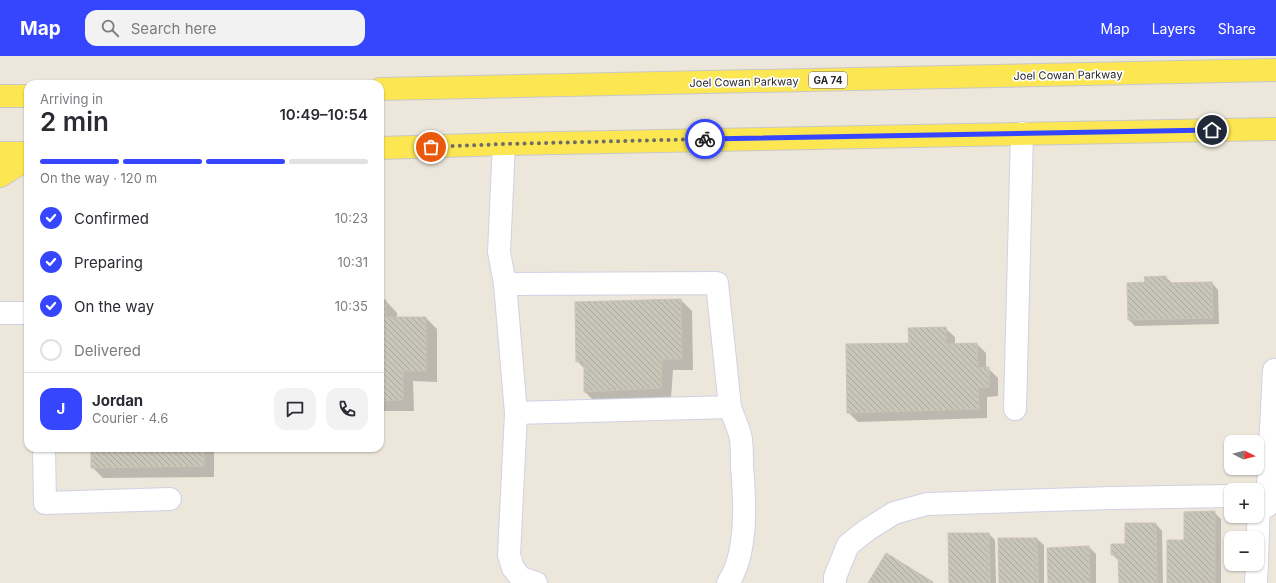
<!DOCTYPE html>
<html lang="en">
<head>
<meta charset="utf-8">
<style>
  body { margin:0; font-family:Inter,sans-serif; background:#f2f2f3; color:#2b2b33; height:100vh; display:flex; flex-direction:column; font-size:15px; white-space:nowrap }
  * { box-sizing:border-box; margin:0 }
  p { font-size:13px; color:#7c7c81 }
  .icon { flex:none; width:22px; height:22px; fill:none; stroke:currentColor; stroke-width:2; stroke-linecap:round; stroke-linejoin:round }
  .map { position:relative; flex:1; overflow:hidden }
  .drawer { position:absolute; left:24px; top:24px; width:360px; height:372px; display:flex; flex-direction:column; background:#fff; border-radius:12px; box-shadow:0 1px 3px #0004 }
  .drawer>* { flex:none }
  .needle { width:26px; rotate:96deg }
  .fabs { position:absolute; left:1224px; top:379px; display:grid; gap:8px }
  .fabs a { display:grid; place-items:center; width:40px; height:40px; border-radius:8px; background:#fff; box-shadow:0 1px 3px #0004; font-size:20px }
  .pin { position:absolute; display:grid; place-items:center; width:34px; height:34px; color:#fff; margin:-17px; border:2px solid #fff; border-radius:50%; box-shadow:0 1px 4px #0007 }
  .courier { position:absolute; display:grid; place-items:center; width:40px; height:40px; margin:-20px; border:3px solid #3646ff; border-radius:50%; background:#fff; color:#222; box-shadow:0 1px 5px #0007 }
  .overview em { font-style:normal; font-weight:600 }
  .overview div { display:flex; flex-direction:column-reverse }
  .overview { display:flex; align-items:center; justify-content:space-between; height:68px; padding:0 16px }
  h1 { font-size:26px; font-weight:600; line-height:30px }
  .bar { display:grid; grid-template-columns:repeat(4,1fr); gap:6px 4px; align-content:center; height:48px; padding:0 16px }
  .bar i { height:5px; border-radius:3px; background:#e1e1e2 }
  .bar .selected { background:#3646ff }
  .bar p { grid-column:span 4 }
  .line { display:flex; align-items:center; gap:10px; padding:0 16px; border-top:1px solid #e1e1e2 }
  .line div { flex:1 }
  .round { display:grid; place-items:center; flex:none; width:42px; height:42px; border-radius:12px; background:#f2f2f3 }
  ol { padding:0 16px; list-style:none }
  li { display:flex; align-items:center; gap:12px; height:44px }
  li p { margin-inline-start:auto }
  li .icon { padding:4px; border-radius:50%; background:#3646ff; color:#fff; stroke-width:4 }
  li:last-child { color:#7c7c81 }
  li i { width:22px; height:22px; border:2px solid #e1e1e2; border-radius:50% }
  header { display:flex; align-items:center; gap:24px; box-sizing:border-box; height:56px; padding:0 20px; background:#3646ff; color:#fff }
  header strong { font-size:19px }
  nav { display:flex; gap:22px; margin-inline-start:auto; font-size:14px }
  .search { width:280px; height:36px; background:#f2f2f3; display:flex; align-items:center; gap:10px; box-sizing:border-box; padding:0 14px; border-radius:12px; color:#7c7c81; font-size:15px }
  .map>svg:first-child { display:block }
  .shadow { fill:#0003 }
  .building { fill:url(#building-back-hatch); stroke:#c9c4b4 }
  .lines { fill:none; stroke-linecap:round; stroke-linejoin:round }
  .minor-casing { stroke:#d0d1e4; stroke-width:24 }
  .major-casing { stroke:#c8c8c8; stroke-width:24 }
  .minor { stroke:#fff; stroke-width:22 }
  .major { stroke:#fce651; stroke-width:22 }
  .done { stroke:#6e6c68; stroke-width:4; stroke-dasharray:0 7.2 }
  .route { stroke:#3646ff; stroke-width:5 }
  .labels { text-anchor:middle; dominant-baseline:central; stroke-width:3.5; stroke-linejoin:round; paint-order:stroke }
  .shield { fill:#fff; stroke:#6a6a6a; stroke-width:1 }
  .shield-label { font-size:10px; font-weight:bold; fill:#2a2a2a }
  .street-label { font-size:11px; fill:#2a2a2a; stroke:#fff }
</style>
</head>
<body>
<header>
<strong>Map</strong>
<div class="search"><svg class="icon" aria-label="search" viewBox="0 0 24 24"><circle cx="10" cy="10" r="6"/><path d="M15 15l6 6"/></svg>Search here</div>
<nav><a>Map</a><a>Layers</a><a>Share</a></nav>
</header>
<div class="map">
<svg width="1276" height="527" viewBox="0 0 1276 527">
  <defs>
    <pattern id="building-back-hatch" width="6" height="6" patternUnits="userSpaceOnUse"><rect width="6" height="6" fill="#c8c5b9"/><path d="M-1 5l2 2M0 0l6 6M5-1l2 2" fill="none" stroke="#aca99f"/></pattern>
  </defs>
  <rect width="100%" height="100%" fill="#ede7db"/>
  <g class="shadow">
    <path d="M 1166,221 L 1173,228 L 1212,227 L 1218,234 L 1219,268 L 1135,270 L 1129,264 L 1146,227 Z"/>
    <path d="M 681,244 L 692,255 L 693,314 L 673,314 L 671,343 L 596,347 L 585,336 L 585,313 L 577,305 Z"/>
    <path d="M 380,245 L 386,245 L 397,257 L 397,262 L 426,262 L 437,273 L 437,326 L 413,325 L 414,355 L 380,355 Z"/>
    <path d="M 945,272 L 955,281 L 955,288 L 977,288 L 986,297 L 986,312 L 988,312 L 998,322 L 998,340 L 987,341 L 987,362 L 858,366 L 848,356 L 910,288 Z"/>
    <path d="M 92,392 L 214,392 L 214,421 L 103,422 L 92,411 Z"/>
    <path d="M 1214,456 L 1221,463 L 1221,527 L 1168,527 L 1185,485 Z"/>
    <path d="M 1156,468 L 1162,475 L 1163,527 L 1120,527 L 1119,505 L 1112,498 Z"/>
    <path d="M 989,478 L 995,484 L 996,527 L 950,527 Z"/>
    <path d="M 999,483 L 1037,483 L 1044,489 L 1044,527 L 1000,527 Z"/>
    <path d="M 1089,491 L 1096,498 L 1096,527 L 1049,527 Z"/>
  </g>
  <g class="building">
    <path d="M 1166,220 L 1167,227 L 1212,226 L 1213,262 L 1128,264 L 1127,227 L 1145,226 L 1144,221 Z"/>
    <path d="M 681,243 L 682,303 L 662,303 L 661,332 L 584,336 L 584,305 L 576,306 L 575,246 Z"/>
    <path d="M 380,244 L 386,244 L 386,261 L 426,261 L 426,315 L 403,315 L 403,344 L 380,345 Z"/>
    <path d="M 946,271 L 946,288 L 977,287 L 978,312 L 989,311 L 989,331 L 978,332 L 979,353 L 847,357 L 846,288 L 909,287 L 908,272 Z"/>
    <path d="M 91,392 L 204,392 L 204,410 L 91,412 Z"/>
    <path d="M 1215,455 L 1215,527 L 1167,527 L 1167,484 L 1184,484 L 1184,456 Z"/>
    <path d="M 1125,467 L 1156,467 L 1157,527 L 1119,527 L 1118,499 L 1111,499 L 1111,488 L 1125,488 Z"/>
    <path d="M 948,477 L 989,477 L 990,527 L 949,527 Z"/>
    <path d="M 998,482 L 1037,482 L 1038,527 L 999,527 Z"/>
    <path d="M 1089,490 L 1090,527 L 1048,527 L 1047,492 Z"/>
    <path d="M 886,497 L 933,526 L 932,527 L 868,527 Z"/>
  </g>
  <g class="lines">
    <defs>
      <g id="minor">
        <path d="M 504,88 L 499,196 L 505,228 L 516,357 L 730,351 L 717,227 L 505,228"/>
        <path d="M 0,257 L 28,257"/>
        <path d="M 1015,353 L 1022,77"/>
        <path d="M 516,357 L 509,499 L 513,512 L 521,522 L 536,527"/>
        <path d="M 44,392 L 45,447 L 170,443"/>
        <path d="M 1267,450 L 1274,314 L 1276,314"/>
        <path d="M 1257,503 L 1259,447"/>
        <path d="M 728,527 C 748,497 745,445 742,410 C 742,401 742,392 741,383 C 739,372 733,361 730,351"/>
        <path d="M 835,527 L 835,521 L 848,489 L 867,474 L 894,457 L 927,448 L 1112,442 L 1231,440"/>
        <path d="M 1256,527 L 1257,508"/>
      </g>
      <g id="major">
        <path d="M 380,33 L 1276,14"/>
        <path d="M 0,40 L 28,40"/>
        <path d="M 380,92 L 504,88 L 1276,73"/>
        <path d="M 0,97 L 28,97"/>
        <path d="M 0,120 L 28,103"/>
      </g>
    </defs>
    <use href="#minor" class="minor-casing"/>
    <use href="#major" class="major-casing"/>
    <use href="#minor" class="minor"/>
    <use href="#major" class="major"/>
  </g>
  <g class="lines">
    <path class="done" d="M 431,91 L 504,88 L 705,83"/>
    <path class="route" d="M 705,83 L 1212,74"/>
  </g>
  <g class="labels">
    <rect class="shield" x="809" y="16" width="38" height="16" rx="3"/>
    <g class="shield-label">
      <text x="828" y="24">GA 74</text>
    </g>
    <g class="street-label">
      <text transform="translate(1068 19) rotate(-1)">Joel Cowan Parkway</text>
      <text transform="translate(744 26) rotate(-1)">Joel Cowan Parkway</text>
    </g>
  </g>
</svg>
<div class="fabs">
<a><svg class="needle" viewBox="-14 -14 28 28"><path d="M0-13l5 13h-10z" fill="#e53935"/><path d="M0 13l5-13h-10z" fill="#7c7c81"/></svg></a>
<a>+</a>
<a>−</a>
</div>
<div class="pin" style="left:431px;top:91px;background:#ea580c"><svg class="icon" aria-label="bag" viewBox="0 0 24 24"><path d="M5 8h14l-1 12H6zM9 8a3 3 0 0 1 6 0"/></svg></div>
<div class="pin" style="left:1212px;top:74px;background:#1f2937"><svg class="icon" aria-label="home" viewBox="0 0 24 24"><path d="M3 11l9-7 9 7M6 9v11h12V9"/></svg></div>
<div class="courier" style="left:705px;top:83px"><svg class="icon" aria-label="bike" viewBox="0 0 24 24"><circle cx="6" cy="16" r="4"/><circle cx="18" cy="16" r="4"/><path d="M6 16l4-8h5l3 8M10 8l3 8H6M13 5h3"/></svg></div>
<section class="drawer">
<div class="overview"><div><h1>2 min</h1><p>Arriving in</p></div><em>10:49–10:54</em></div>
<div class="bar"><i class="selected"></i><i class="selected"></i><i class="selected"></i><i></i><p>On the way · 120 m</p></div>
<ol>
<li><svg class="icon" aria-label="check" viewBox="0 0 24 24"><path d="M5 12l5 5 9-10"/></svg>Confirmed<p>10:23</p></li>
<li><svg class="icon" aria-label="check" viewBox="0 0 24 24"><path d="M5 12l5 5 9-10"/></svg>Preparing<p>10:31</p></li>
<li><svg class="icon" aria-label="check" viewBox="0 0 24 24"><path d="M5 12l5 5 9-10"/></svg>On the way<p>10:35</p></li>
<li><i></i>Delivered</li>
</ol>
<div class="line" style="height:72px"><b class="round" style="background:#3646ff;color:#fff">J</b><div><b>Jordan</b><p>Courier · 4.6</p></div><a class="round"><svg class="icon" aria-label="chat" viewBox="0 0 24 24"><path d="M4 5h16v11H9l-5 4z"/></svg></a><a class="round"><svg class="icon" aria-label="phone" viewBox="0 0 24 24"><path d="M5 4h4l2 5-3 2q2 4 5 5l2-3 5 2v4C11 20 4 13 5 4z"/></svg></a></div>
</section>
</div>
</body>
</html>
